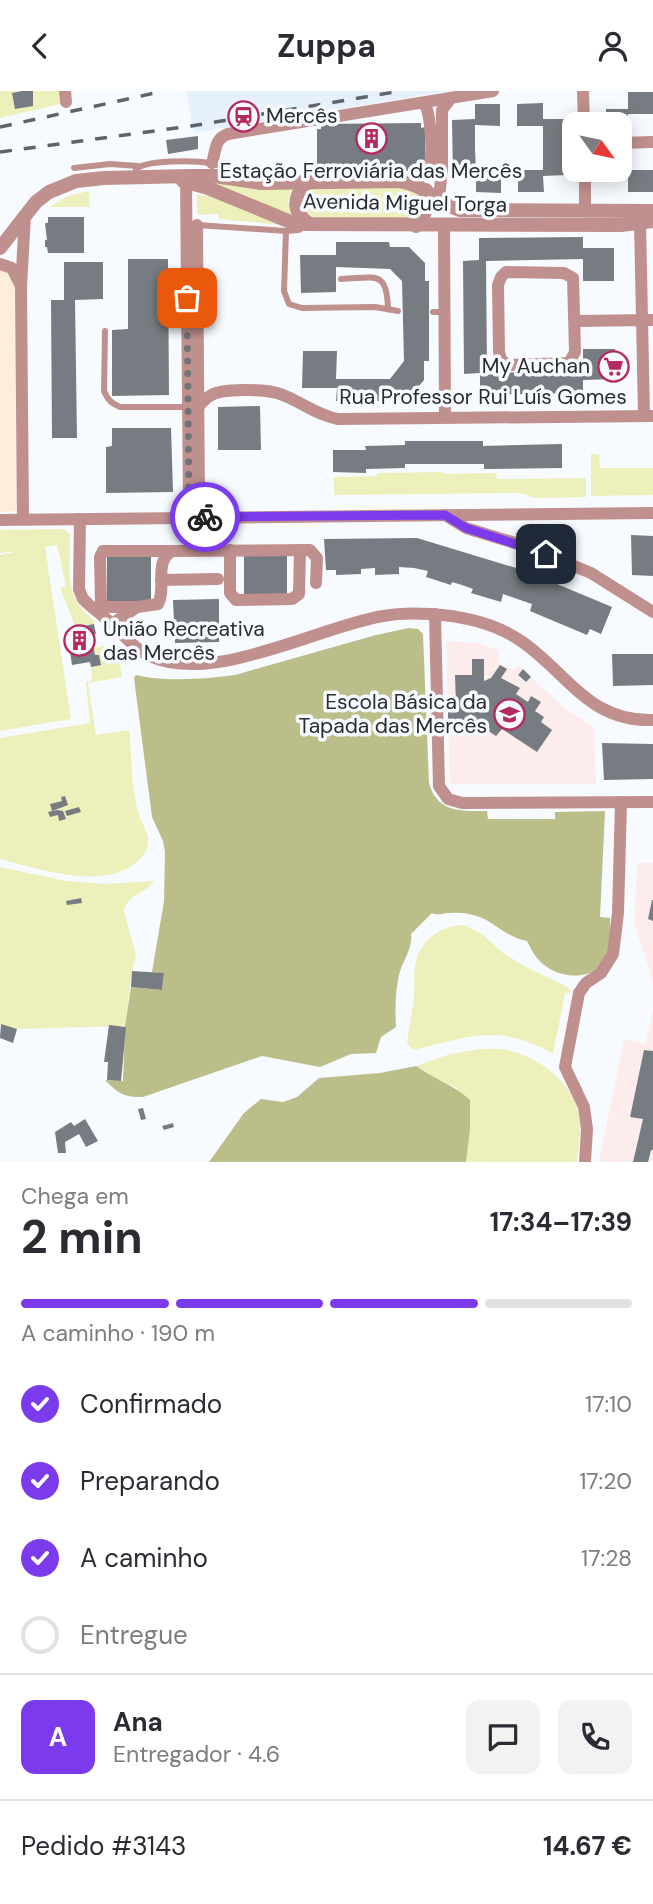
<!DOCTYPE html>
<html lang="pt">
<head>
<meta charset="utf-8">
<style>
  body { margin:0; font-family:"DM Sans",sans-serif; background:#f2f2f3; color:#2b2b33; height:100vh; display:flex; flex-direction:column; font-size:26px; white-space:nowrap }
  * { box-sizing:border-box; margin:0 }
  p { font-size:23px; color:#7c7c81 }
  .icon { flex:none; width:38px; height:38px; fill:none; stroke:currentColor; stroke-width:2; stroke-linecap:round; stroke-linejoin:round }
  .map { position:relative; height:1071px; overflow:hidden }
  .panel { display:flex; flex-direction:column; background:#fff; flex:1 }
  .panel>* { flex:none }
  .needle { width:46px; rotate:123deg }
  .fabs { position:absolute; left:562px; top:21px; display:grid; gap:14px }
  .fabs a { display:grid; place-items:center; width:70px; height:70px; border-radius:14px; background:#fff; box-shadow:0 4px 18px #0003; font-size:35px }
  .pin { position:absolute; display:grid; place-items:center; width:60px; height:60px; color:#fff; margin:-30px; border-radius:14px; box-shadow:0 4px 10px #0006 }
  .courier { position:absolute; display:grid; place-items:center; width:70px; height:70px; margin:-35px; border:5px solid #7c3aed; border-radius:50%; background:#fff; color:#222; box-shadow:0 2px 9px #0007 }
  .overview em { font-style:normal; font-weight:700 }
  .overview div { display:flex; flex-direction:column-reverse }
  .overview { display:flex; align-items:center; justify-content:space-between; height:119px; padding:0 21px }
  h1 { font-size:46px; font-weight:700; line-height:52px }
  .bar { display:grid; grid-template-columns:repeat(4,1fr); gap:10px 7px; align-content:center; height:84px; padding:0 21px }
  .bar i { height:9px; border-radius:5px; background:#e1e1e2 }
  .bar .on { background:#7c3aed }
  .bar p { grid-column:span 4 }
  .line { display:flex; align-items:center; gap:18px; padding:0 21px; border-top:2px solid #e1e1e2 }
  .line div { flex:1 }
  .round { display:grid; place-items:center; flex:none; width:74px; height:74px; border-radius:14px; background:#f2f2f3 }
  ol { padding:0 21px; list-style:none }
  li { display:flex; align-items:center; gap:21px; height:77px }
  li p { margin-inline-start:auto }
  li .icon { padding:7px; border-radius:50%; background:#7c3aed; color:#fff; stroke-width:4 }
  li:last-child { color:#7c7c81 }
  li i { width:38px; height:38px; border:4px solid #e1e1e2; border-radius:50% }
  header { display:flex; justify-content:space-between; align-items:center; height:91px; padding:0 21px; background:#fff; font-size:32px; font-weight:700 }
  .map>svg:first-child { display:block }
  .commercial { fill:#fceedb }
  .built { fill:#e7f1fe }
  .education { fill:#fcecec }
  .green { fill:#eef0bb }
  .forest { fill:#bcbe89 }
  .building { fill:#777c82 }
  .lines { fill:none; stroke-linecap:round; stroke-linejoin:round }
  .service { stroke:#c0908e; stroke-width:6 }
  .minor { stroke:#c0908e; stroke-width:12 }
  .tertiary { stroke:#c0908e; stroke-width:14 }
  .rail { stroke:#616467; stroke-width:3.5; stroke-dasharray:12 12; stroke-linecap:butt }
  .done { stroke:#717477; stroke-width:7; stroke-dasharray:0 12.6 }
  .route { stroke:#7c3aed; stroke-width:9 }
  .labels { text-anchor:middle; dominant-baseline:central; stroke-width:7; stroke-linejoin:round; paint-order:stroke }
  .poi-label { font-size:21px; fill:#292b2e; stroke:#f7fbff; text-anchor:start }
  .street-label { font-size:21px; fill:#292b2e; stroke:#f7fbff }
</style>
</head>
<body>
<header><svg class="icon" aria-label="back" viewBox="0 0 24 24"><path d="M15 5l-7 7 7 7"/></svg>Zuppa<svg class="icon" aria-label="person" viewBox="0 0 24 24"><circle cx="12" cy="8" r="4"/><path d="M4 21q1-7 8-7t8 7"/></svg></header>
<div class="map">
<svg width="653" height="1071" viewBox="0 0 653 1071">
  <rect width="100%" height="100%" fill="#f7fbff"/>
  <path class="commercial" d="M 0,180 L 9,181 L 18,192 L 17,420 L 0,421 Z"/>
  <path class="built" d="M 186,0 L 449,0 L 194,42 Z"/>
  <g class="education">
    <path d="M 446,550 L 478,552 L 498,559 L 499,572 L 512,579 L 519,574 L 522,577 L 517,584 L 526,592 L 532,587 L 568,620 L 594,636 L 596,693 L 450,693 Z"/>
    <path d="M 637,772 L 653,772 L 653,890 L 634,833 Z"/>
    <path d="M 653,920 L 653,1071 L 599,1071 L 624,948 L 645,953 Z"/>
  </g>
  <g class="green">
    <path d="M 0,0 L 59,0 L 60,13 L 0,27 Z"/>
    <path d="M 212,91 L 292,97 L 288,110 L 293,128 L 212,95 Z"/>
    <path d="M 400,94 L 419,102 C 425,113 421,120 413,128 L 315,129 L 303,121 L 302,106 L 308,98 L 314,96 Z"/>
    <path d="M 89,100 L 90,116 L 49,116 L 68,105 Z"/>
    <path d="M 207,101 L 282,134 L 219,128 L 218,123 L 200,124 L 197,122 L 197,103 L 204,105 Z"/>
    <path d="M 591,363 L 599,363 L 600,377 L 653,377 L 653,404 L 591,405 Z"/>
    <path d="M 443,381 L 444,383 L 496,382 L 497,388 L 586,387 L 586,406 L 535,407 L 521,402 L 334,404 L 334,386 L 377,385 L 377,382 Z"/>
    <path d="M 64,438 L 70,443 C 71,481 62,504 95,530 L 94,533 L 84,535 L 84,539 L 77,540 L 60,497 L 66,495 L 57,454 L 45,456 L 71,628 L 0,640 L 0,464 L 18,460 L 0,462 L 0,439 Z"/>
    <path d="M 114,553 L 119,566 L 122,586 L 88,592 L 96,644 L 129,639 C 132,664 131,696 138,720 C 140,730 148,740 148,750 C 148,758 144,764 139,769 C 106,801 39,778 0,768 L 0,647 L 90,632 L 86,591 L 92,589 L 91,576 L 101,573 L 99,564 L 95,564 L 93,557 Z"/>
    <path d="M 0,776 L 66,790 L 106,793 L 154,790 C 146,803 128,802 124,820 L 136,864 L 132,880 L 125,935 L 17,938 L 0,934 Z"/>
    <path d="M 464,834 L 482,843 L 503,862 L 526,876 L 566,895 L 571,900 L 565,903 L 553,963 C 498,932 471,945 413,959 L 407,952 C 409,936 413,920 414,903 C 415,894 413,885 415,876 C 419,850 438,835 464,834 Z"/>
    <path d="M 480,958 C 489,958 499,957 507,959 C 542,967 577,994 580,1032 C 580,1045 578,1059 577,1071 L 465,1071 L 457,997 L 429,984 L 416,975 L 450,963 Z"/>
  </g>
  <g class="forest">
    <path d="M 409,537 L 418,538 L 423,543 L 429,692 C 437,722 462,720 487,720 L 488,728 L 555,728 L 555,721 L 605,720 L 600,826 L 610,827 C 610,837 611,851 608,861 C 601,888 567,890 547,876 C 537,870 532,860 527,850 C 507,847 495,831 477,825 C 468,822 458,821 449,822 C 442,822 439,825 432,822 L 411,843 C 413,855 404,869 400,880 C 395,899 395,917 396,936 L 381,946 L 376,962 L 351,963 L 320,976 L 262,965 L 143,1006 C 124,1007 118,1002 105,989 L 123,990 L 125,935 L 131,896 L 162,899 L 164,883 L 152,881 L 164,810 L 165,761 L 163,750 L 152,726 L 134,587 L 136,584 C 164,591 207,588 235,584 L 376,544 Z"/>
    <path d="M 416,975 C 434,988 454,994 470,1009 L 470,1037 L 466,1071 L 209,1071 L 244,1022 L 261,1008 L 283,1011 L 297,1006 L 319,987 L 380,982 Z"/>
  </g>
  <g class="building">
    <path d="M 22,0 L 33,0 L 33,15 L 15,18 L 12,2 Z"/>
    <path d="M 628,1 L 653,1 L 653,23 L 628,23 L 628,43 L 620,43 L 620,33 L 606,33 L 606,18 L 628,18 Z"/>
    <path d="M 543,12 L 543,28 L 565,28 L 566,84 L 543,85 L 544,101 L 518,101 L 518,79 L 543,79 L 543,35 L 517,35 L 517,13 Z"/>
    <path d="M 475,13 L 500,13 L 500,35 L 475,34 L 475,58 L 476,80 L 501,80 L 501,102 L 476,101 L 476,86 L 453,86 L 452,29 L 475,28 Z"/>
    <path d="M 421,32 L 421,37 L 425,36 L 425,76 L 421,76 L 421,80 L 321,81 L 321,77 L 317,77 L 317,38 L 321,38 L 321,33 Z"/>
    <path d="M 198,45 L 198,58 L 168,63 L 166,49 Z"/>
    <path d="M 620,61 L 628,61 L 628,79 L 653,79 L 653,101 L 628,101 L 628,85 L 606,85 L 606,79 L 620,79 Z"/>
    <path d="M 48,126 L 84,126 L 84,162 L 48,162 L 47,156 L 45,156 L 45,149 L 47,149 L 45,132 L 48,132 Z"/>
    <path d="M 583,146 L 583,157 L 614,157 L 614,190 L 583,190 L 583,168 L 486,170 L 487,282 L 583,280 L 583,258 L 615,258 L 615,288 L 583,289 L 583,302 L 480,304 L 480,282 L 464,283 L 463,170 L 479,169 L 479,147 Z"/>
    <path d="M 336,151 L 389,151 L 390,156 L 409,156 L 425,172 L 425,190 L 429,190 L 429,270 L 424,270 L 424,289 L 411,305 L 390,307 L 390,310 L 336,310 L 337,297 L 302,297 L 303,260 L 337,260 L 336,288 L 390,288 L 404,270 L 402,190 L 390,178 L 336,176 L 336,201 L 301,202 L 300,164 L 336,164 Z"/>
    <path d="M 128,168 L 168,168 L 169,304 L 112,305 L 112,239 L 128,238 Z"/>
    <path d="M 64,171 L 103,171 L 103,208 L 75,209 L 77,347 L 52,347 L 51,209 L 64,209 Z"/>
    <path d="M 260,315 L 261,359 L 218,359 L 218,316 Z"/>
    <path d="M 112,337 L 171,337 L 173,401 L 106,402 L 106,356 L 112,355 Z"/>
    <path d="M 405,350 L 483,350 L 483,355 L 562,353 L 562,377 L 484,378 L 484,373 L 405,373 L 405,377 L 366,378 L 366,382 L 333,381 L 333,359 L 366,359 L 365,355 L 405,354 Z"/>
    <path d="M 631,444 L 653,445 L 653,485 L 632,484 Z"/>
    <path d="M 417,447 L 526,480 L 612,516 L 601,543 L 590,538 L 587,544 L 530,520 L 532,513 L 503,503 L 501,511 L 471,502 L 473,498 L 462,494 L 452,491 L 451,494 L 426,486 L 428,480 L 414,477 L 399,476 L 399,483 L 375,484 L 375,477 L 361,478 L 361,483 L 336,484 L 336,479 L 326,479 L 324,448 Z"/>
    <path d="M 244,462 L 287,462 L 287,506 L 244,507 Z"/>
    <rect x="107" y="464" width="44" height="46"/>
    <path d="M 219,508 L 219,551 L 175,552 L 173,509 Z"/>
    <path d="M 94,533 L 96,543 L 91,544 L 95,564 L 99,564 L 101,574 L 91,576 L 90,571 L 72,574 L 67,542 L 84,539 L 84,535 Z"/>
    <path d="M 612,563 L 653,563 L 653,594 L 613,595 Z"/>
    <path d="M 472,568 L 484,568 L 484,590 L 491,587 L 500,574 L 507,578 L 501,587 L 520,597 L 516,603 L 528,611 L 531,605 L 541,611 L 535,620 L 544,626 L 541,631 L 552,639 L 537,661 L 502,638 L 496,645 L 474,631 L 448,633 L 448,614 L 456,614 L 455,584 L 472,584 Z"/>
    <path d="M 523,578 L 531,586 L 526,591 L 518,584 Z"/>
    <path d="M 602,652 L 653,653 L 653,688 L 604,689 Z"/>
    <path d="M 65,705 L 68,714 L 52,720 L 50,713 L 62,710 L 61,706 Z"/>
    <path d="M 79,716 L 81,721 L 67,725 L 65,720 Z"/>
    <path d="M 57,719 L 63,720 L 66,728 L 59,730 L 58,724 L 50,726 L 48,721 Z"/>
    <path d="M 81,807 L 82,812 L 67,814 L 66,810 Z"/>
    <path d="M 652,809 L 653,809 L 653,830 L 648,828 Z"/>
    <path d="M 132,880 L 164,882 L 162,899 L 131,896 Z"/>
    <path d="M 1,933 L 17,938 L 13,952 L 0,947 Z"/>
    <path d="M 109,934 L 126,936 L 121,990 L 107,989 L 108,971 L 104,971 Z"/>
    <path d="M 644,959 L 653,960 L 653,1059 L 651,1059 L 648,1071 L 633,1071 L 643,1028 L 630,1026 Z"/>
    <path d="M 143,1017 L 146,1028 L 141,1029 L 138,1018 Z"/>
    <path d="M 85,1028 L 98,1050 L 86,1056 L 79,1043 L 65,1051 L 66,1062 L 58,1062 L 55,1041 L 71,1031 L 74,1035 Z"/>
    <path d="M 173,1032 L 174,1036 L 164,1039 L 162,1035 Z"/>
  </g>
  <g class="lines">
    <g class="service">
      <path d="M 74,77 L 110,73 L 138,75"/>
      <path d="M 135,87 L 136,78 C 147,69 193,69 209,72 C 220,73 230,80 241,83"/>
      <path d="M 197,134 L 286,140 L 299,139 L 304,136"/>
      <path d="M 286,140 L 284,200 L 289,213 L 302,217 L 375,216 L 398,220"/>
      <path d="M 341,188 C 375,187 387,178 388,218"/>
      <path d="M 433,221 L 445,221"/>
      <path d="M 105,240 L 104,300 C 108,309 111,312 120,316 L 188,316"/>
    </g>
    <g class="minor">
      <path d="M 65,0 L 66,11"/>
      <path d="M 583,0 L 584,33"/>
      <path d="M 620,52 L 653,51"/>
      <path d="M 212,72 C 216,60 214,48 228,43 L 493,0"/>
      <path d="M 585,79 L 585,119"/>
      <path d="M 186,90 L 189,413 L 196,426"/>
      <path d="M 410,92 C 416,88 425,84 428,78 C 434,68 431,22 424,12"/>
      <path d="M 439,108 L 442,78 L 442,19 L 451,7"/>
      <path d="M 640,131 L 644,325"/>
      <path d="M 444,135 L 445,325"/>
      <path d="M 0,173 L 12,177 L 20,193"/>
      <path d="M 506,181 L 564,182 L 573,187 L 575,261 L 569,272 L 508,274 L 501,269 L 499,261 L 498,194 L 501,186 Z"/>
      <path d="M 575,230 L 653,229"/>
      <path d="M 188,316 L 199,315 C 203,310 209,304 216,302 C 229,298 263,298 277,302 C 298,308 315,324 338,328 L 653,325"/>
      <path d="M 445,424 L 466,437 L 528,456 L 591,482 L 653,521"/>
      <path d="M 196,426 L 199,413 L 197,134"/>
      <path d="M 23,428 L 21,197 L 25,124"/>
      <path d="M 80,428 L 79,498 L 83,508 C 92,517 102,524 111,532 C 124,544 135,559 152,566 C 215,593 318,536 383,525 C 399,522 415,522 431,523 C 462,525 495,532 521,550 C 568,582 588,631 653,629"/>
      <path d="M 0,429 L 653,422"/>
      <path d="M 230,459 L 230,502 L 236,509 L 292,508 L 299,503 L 300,459"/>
      <path d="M 161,489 L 218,488"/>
      <path d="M 137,516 L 105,516 L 101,512 L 100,466 L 103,460 L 172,460"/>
      <path d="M 435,523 L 439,695 L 448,708 L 462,712 L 653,711"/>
      <path d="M 112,533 L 137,516 L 158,513 C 167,497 153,471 172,460 L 310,459 L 317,467 L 316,492"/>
      <path d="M 585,1071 L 587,1038 L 584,1016 L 565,976 L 579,902 L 586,892 L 601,882 L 613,863 L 618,822 L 621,711"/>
    </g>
    <g class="tertiary">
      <path d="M 183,90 L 208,97 L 293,132 L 305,133 L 621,134 L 653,130"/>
      <path d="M 306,92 C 293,106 292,121 309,133"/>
      <path d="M 416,135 C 426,124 430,113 426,99"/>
      <path d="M 0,157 L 36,111 L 49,101 L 76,90 L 104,87 L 190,85 L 214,85 L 261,92 L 400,90 C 426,94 437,113 460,119 L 653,120"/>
    </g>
    <g class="rail">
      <path d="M 0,36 L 164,0"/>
      <path d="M 0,61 L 191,35 L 401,0"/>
    </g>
  </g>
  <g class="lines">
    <path class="done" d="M 187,207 L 189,413 L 196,426 L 205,426"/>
    <path class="route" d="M 205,426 L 445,424 L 466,437 L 546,463"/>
  </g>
  <defs>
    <symbol id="station-ring" viewBox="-11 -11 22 22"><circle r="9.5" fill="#f7fbff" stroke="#b62a62" stroke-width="1.5"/><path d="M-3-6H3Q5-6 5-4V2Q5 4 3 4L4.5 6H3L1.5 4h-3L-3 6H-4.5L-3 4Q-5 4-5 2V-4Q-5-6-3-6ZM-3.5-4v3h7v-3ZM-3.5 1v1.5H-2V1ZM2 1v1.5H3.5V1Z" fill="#b62a62"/></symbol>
    <symbol id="building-ring" viewBox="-11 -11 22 22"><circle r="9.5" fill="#f7fbff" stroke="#b62a62" stroke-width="1.5"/><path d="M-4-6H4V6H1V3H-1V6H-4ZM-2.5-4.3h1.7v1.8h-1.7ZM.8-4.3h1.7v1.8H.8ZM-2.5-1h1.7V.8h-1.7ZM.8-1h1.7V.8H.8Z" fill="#b62a62"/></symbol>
    <symbol id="supermarket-ring" viewBox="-11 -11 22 22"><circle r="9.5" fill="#f7fbff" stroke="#b62a62" stroke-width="1.5"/><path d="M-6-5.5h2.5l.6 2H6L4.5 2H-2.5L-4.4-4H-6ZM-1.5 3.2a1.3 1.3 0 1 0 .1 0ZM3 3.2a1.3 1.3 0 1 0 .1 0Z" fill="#b62a62"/></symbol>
    <symbol id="school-ring" viewBox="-11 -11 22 22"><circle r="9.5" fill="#f7fbff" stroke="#b62a62" stroke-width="1.5"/><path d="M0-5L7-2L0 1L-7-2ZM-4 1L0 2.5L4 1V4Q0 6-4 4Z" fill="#b62a62"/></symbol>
  </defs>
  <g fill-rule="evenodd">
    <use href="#station-ring" x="226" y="8" width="35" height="35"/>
    <use href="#building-ring" x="354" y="30" width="35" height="35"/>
    <use href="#supermarket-ring" x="596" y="258" width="35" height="35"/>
    <use href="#building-ring" x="62" y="532" width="35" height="35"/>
    <use href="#school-ring" x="492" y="606" width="35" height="35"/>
  </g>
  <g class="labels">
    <g class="poi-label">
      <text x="266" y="25">Mercês</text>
      <text x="371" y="80" text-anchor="middle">Estação Ferroviária das Mercês</text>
      <text x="590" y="275" text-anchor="end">My Auchan</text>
      <text x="103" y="538">União Recreativa<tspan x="103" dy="24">das Mercês</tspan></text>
      <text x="487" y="611" text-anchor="end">Escola Básica da<tspan x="487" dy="24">Tapada das Mercês</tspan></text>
    </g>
    <g class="street-label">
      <text transform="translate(405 112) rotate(1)">Avenida Miguel Torga</text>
      <text x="483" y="306">Rua Professor Rui Luís Gomes</text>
    </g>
  </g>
</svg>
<div class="fabs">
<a><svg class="needle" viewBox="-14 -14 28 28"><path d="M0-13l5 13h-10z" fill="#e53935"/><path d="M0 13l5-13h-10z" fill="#7c7c81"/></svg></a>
</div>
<div class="pin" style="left:187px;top:207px;background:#ea580c"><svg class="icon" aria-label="bag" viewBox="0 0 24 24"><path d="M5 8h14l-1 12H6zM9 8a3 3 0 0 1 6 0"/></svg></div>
<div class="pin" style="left:546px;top:463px;background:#1f2937"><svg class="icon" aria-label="home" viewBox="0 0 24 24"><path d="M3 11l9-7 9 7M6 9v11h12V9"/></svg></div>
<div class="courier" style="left:205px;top:426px"><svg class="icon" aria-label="bike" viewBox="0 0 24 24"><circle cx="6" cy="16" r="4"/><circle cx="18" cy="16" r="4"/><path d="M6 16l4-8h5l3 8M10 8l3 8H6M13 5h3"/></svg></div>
</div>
<section class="panel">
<div class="overview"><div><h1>2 min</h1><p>Chega em</p></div><em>17:34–17:39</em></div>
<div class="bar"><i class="on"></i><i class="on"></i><i class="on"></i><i></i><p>A caminho · 190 m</p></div>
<ol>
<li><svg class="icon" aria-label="check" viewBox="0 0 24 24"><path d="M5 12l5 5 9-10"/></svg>Confirmado<p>17:10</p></li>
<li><svg class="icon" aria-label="check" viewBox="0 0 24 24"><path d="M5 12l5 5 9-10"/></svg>Preparando<p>17:20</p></li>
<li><svg class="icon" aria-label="check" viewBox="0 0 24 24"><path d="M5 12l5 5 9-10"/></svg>A caminho<p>17:28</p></li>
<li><i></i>Entregue</li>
</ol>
<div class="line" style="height:126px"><b class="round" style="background:#7c3aed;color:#fff">A</b><div><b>Ana</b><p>Entregador · 4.6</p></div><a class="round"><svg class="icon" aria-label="chat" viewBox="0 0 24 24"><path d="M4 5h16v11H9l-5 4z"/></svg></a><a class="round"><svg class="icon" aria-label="phone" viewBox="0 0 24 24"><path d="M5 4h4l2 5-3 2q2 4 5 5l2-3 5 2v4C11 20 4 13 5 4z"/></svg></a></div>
<div class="line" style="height:91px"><div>Pedido #3143</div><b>14.67 €</b></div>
</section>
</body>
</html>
